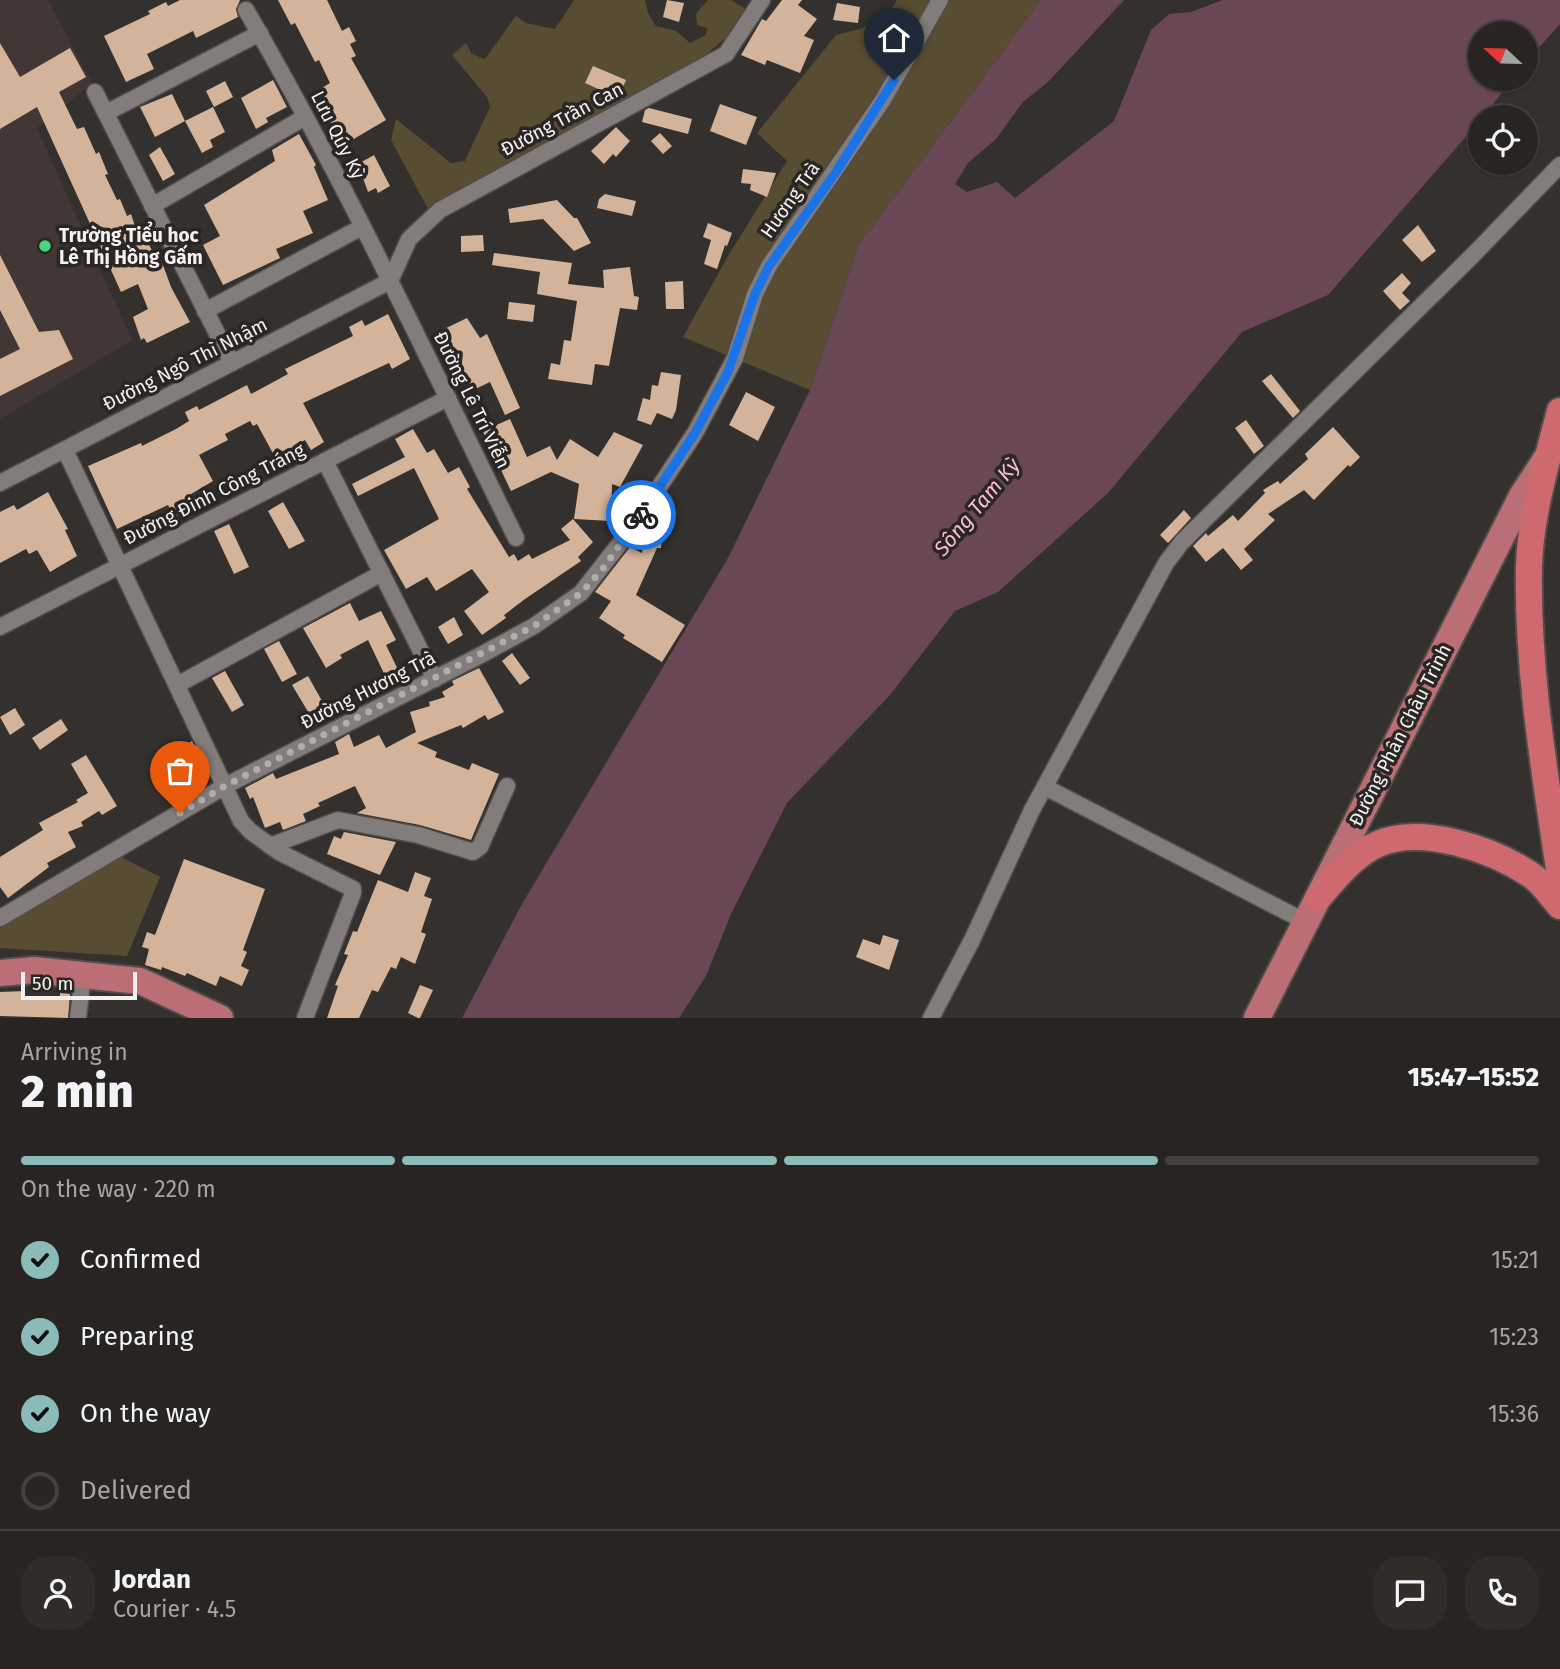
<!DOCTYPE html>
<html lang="en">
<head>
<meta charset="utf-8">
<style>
  body { margin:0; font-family:"Fira Sans",sans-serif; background:#2f2c2a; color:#f1f3f6; height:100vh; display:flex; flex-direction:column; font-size:26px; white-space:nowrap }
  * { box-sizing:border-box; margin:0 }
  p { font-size:23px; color:#a4a4a5 }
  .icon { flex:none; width:38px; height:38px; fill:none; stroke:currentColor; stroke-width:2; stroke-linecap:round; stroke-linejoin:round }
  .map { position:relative; height:1018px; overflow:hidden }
  .sheet { display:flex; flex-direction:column; background:#272422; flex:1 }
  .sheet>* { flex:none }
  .needle { width:46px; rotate:292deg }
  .fabs { position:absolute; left:1468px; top:21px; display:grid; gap:14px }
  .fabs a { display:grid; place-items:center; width:70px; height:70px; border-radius:50%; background:#272422; box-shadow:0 2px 5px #0004,0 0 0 2px #434140; font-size:35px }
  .scale { position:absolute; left:21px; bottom:18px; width:116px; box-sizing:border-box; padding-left:7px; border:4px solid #f4f1f0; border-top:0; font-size:19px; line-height:24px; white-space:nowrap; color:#f4f1f0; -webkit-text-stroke:5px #2a2624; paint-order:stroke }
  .pin { position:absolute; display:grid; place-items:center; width:60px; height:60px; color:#fff; margin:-72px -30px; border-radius:50% 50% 50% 0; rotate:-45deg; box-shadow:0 0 7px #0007 }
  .pin .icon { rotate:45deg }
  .courier { position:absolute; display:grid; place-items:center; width:70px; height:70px; margin:-35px; border:5px solid #1a73e8; border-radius:50%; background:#fff; color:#222; box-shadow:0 2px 9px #0007 }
  .headline em { font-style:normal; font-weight:800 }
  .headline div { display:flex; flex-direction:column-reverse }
  .headline { display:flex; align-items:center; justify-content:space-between; height:119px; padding:0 21px }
  h1 { font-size:46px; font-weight:800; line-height:52px }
  .bar { display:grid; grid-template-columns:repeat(4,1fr); gap:10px 7px; align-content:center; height:84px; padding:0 21px }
  .bar i { height:9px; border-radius:5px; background:#434140 }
  .bar .selected { background:#8bbbb9 }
  .bar p { grid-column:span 4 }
  .line { display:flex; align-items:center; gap:18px; padding:0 21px; border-top:2px solid #434140 }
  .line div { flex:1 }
  .round { display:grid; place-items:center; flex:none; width:74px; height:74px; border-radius:28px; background:#2f2c2a }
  ol { padding:0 21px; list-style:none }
  li { display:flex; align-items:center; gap:21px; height:77px }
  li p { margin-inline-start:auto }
  li .icon { padding:7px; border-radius:50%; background:#8bbbb9; color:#111; stroke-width:4 }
  li:last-child { color:#a4a4a5 }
  li i { width:38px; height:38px; border:4px solid #434140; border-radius:50% }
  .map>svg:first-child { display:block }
  .built { fill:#423734 }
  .green { fill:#584c32 }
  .water { fill:#6a4754 }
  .building { fill:#d3b49a }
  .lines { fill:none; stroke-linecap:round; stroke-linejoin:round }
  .minor-casing { stroke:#504c4a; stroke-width:19 }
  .primary-casing { stroke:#504c4a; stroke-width:30 }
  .trunk-casing { stroke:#504c4a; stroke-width:30 }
  .minor { stroke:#827d7b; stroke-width:16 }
  .primary { stroke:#bb6e73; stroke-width:26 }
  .trunk { stroke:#ce6970; stroke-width:26 }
  .done { stroke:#b1adac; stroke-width:7; stroke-dasharray:0 12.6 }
  .route { stroke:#1a73e8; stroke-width:9 }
  .poi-dot { fill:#46d77a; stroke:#2a2624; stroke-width:2.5 }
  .labels { text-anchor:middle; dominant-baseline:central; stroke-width:7; stroke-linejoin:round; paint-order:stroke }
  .street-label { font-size:19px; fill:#f4f1f0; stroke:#2a2624 }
  .poi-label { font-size:19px; font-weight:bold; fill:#f4f1f0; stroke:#2a2624; text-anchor:start }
  .water-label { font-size:21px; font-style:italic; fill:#fdbcd3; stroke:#2a2624 }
</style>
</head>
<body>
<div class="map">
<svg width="1560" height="1018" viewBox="0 0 1560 1018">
  <rect width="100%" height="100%" fill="#34302e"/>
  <path class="built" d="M 0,0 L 48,0 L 92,83 L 37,128 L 132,340 L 0,419 Z"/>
  <g class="green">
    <path d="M 574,0 L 645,0 L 648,13 L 656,26 L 676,31 L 690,43 L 706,35 L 707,28 L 697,25 L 696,14 L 708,0 L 731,0 L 746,9 L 735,30 L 691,67 L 438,207 L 428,209 L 391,140 L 396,119 L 451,163 L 465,161 L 490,107 L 487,97 L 452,55 L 466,43 L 472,54 L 485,59 L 516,16 L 526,23 L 555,29 Z"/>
    <path d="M 897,0 L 1041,0 L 858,246 L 810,390 L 683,337 L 728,256 L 787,161 L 757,133 L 836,35 L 860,29 L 888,15 Z"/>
    <path d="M 113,853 L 160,877 L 127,956 L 0,948 L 0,926 Z"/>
  </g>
  <path class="water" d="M 1041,0 L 1124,0 L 1049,81 L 1023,102 L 996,139 L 968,163 L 955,184 L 967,192 L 997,182 L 1015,198 L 1114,121 L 1151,30 L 1169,14 L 1191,12 L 1223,0 L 1560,0 L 1560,24 L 1526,62 L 1526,33 L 1480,33 L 1480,79 L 1513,79 L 1477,124 L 1328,295 L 1242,332 L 1108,493 L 998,592 L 955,611 L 890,695 L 787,803 L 731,914 L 706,976 L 679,1018 L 462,1018 L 522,904 L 728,558 L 810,390 L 858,246 Z"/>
  <g class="building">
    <path d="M 180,0 L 240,0 L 236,9 L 238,17 L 196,38 L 193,31 L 147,54 L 154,69 L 126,82 L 104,36 L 150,14 L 148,11 L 166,2 L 168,6 Z"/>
    <path d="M 278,0 L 327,0 L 342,31 L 349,27 L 356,41 L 350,44 L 356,56 L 351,58 L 386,120 L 352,140 L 347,132 L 338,137 L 327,115 L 333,112 L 320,89 L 330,83 L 319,60 L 315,62 L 295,23 L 291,25 Z"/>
    <path d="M 667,0 L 684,3 L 679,22 L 663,17 Z"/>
    <path d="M 782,0 L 802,0 L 798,5 L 817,19 L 804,36 L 814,40 L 800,73 L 767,60 L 765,65 L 741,55 L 762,19 L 766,21 Z"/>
    <path d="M 837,3 L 860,7 L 858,23 L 833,20 Z"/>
    <path d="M 0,43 L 20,77 L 70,48 L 86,77 L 59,92 L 77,129 L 84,127 L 96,154 L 99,152 L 108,174 L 105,175 L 117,200 L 120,199 L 127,216 L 131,214 L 135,226 L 139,224 L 156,259 L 160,257 L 171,287 L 190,322 L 147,343 L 144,338 L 141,340 L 133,317 L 148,309 L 138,284 L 121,292 L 37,107 L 0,129 Z"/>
    <path d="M 593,66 L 626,80 L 618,98 L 585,83 Z"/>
    <path d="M 273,80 L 287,107 L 266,118 L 268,122 L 256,129 L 241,98 Z"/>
    <path d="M 225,81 L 233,97 L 214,107 L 206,91 Z"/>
    <path d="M 172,94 L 185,121 L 155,137 L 140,107 Z"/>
    <path d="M 720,104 L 757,117 L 746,145 L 710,131 Z"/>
    <path d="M 213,107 L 225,132 L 210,140 L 213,147 L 202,153 L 185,121 Z"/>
    <path d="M 649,108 L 692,119 L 688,134 L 642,122 L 645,110 Z"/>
    <path d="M 616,127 L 630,141 L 616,157 L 613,154 L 604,164 L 591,151 Z"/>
    <path d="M 660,133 L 672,146 L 663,154 L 651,141 Z"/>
    <path d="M 299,134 L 316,165 L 314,167 L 328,200 L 303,211 L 313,233 L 276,249 L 280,258 L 223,285 L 203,245 L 220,236 L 204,205 L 275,161 L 272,150 Z"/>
    <path d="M 160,147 L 175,174 L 163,181 L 149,155 Z"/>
    <path d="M 374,155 L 390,186 L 378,193 L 376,188 L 368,192 L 358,164 Z"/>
    <path d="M 743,169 L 776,173 L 767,197 L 750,190 L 751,184 L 741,183 Z"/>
    <path d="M 605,194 L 636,201 L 632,216 L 597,208 L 599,199 Z"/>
    <path d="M 557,200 L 574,218 L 577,218 L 591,243 L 574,251 L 543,219 L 510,223 L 508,209 Z"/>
    <path d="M 708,223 L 732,233 L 727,246 L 725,245 L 717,269 L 704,264 L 711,240 L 703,237 Z"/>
    <path d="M 1418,225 L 1436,251 L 1422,262 L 1402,240 Z"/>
    <path d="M 483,235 L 484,251 L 461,252 L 461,236 Z"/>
    <path d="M 494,253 L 572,263 L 568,284 L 604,288 L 603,270 L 630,267 L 634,296 L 639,297 L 637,310 L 620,308 L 609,366 L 595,364 L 592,385 L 548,379 L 551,363 L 560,365 L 564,340 L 571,341 L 577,301 L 537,294 L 540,272 L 492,265 Z"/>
    <path d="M 0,255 L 39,332 L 59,330 L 73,359 L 0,396 L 0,359 L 20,349 L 0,310 Z"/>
    <path d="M 1402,273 L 1411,283 L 1402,293 L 1410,301 L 1400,310 L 1383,291 Z"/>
    <path d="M 683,281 L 684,309 L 666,309 L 665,282 Z"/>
    <path d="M 509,302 L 535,305 L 533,322 L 507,319 Z"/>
    <path d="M 388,314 L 410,359 L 392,369 L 389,363 L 303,403 L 324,442 L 311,450 L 305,440 L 275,457 L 257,424 L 253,426 L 250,421 L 225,434 L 228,440 L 199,455 L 213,481 L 186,497 L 188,501 L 183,503 L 186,511 L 175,517 L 168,505 L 117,529 L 88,466 L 141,443 L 142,446 L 176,429 L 189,421 L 185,412 L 197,406 L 199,410 L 247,385 L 251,394 L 288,374 L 285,369 L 353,336 L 349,327 L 362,320 L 365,326 Z"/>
    <path d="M 467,318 L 480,338 L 487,334 L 520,408 L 505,415 L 490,382 L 469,392 L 462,378 L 459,379 L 451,363 L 449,365 L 439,344 L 445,341 L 440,331 Z"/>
    <path d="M 661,372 L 681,375 L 676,410 L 672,419 L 657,413 L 651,425 L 637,420 L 643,398 L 650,400 L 652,385 L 658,386 Z"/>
    <path d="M 1271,374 L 1300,411 L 1293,418 L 1262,381 Z"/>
    <path d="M 746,392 L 775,407 L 758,441 L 729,425 Z"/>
    <path d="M 510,419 L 527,457 L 550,446 L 557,460 L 570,439 L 598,457 L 614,432 L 643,445 L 620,487 L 612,484 L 611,521 L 574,519 L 579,484 L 551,472 L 511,491 L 501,470 L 505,468 L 492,440 L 487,442 L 483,431 Z"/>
    <path d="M 1246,420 L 1264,446 L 1254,454 L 1235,428 Z"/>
    <path d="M 1333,427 L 1360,457 L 1350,467 L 1348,465 L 1314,500 L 1304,490 L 1268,514 L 1275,520 L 1244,549 L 1253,560 L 1241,570 L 1223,548 L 1206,562 L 1193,546 L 1206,533 L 1208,536 L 1233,515 L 1238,521 L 1265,493 L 1263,490 L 1278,481 L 1280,484 L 1308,459 L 1305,454 Z"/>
    <path d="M 413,429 L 427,453 L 434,449 L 448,473 L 459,467 L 470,487 L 467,489 L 509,557 L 514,554 L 518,561 L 529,554 L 532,559 L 570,540 L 561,529 L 573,519 L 593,542 L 578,557 L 581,561 L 525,599 L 504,615 L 506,618 L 482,635 L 464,611 L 489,592 L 472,569 L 436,591 L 427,577 L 406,589 L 384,550 L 439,519 L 414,468 L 358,496 L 352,484 L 405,457 L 395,439 Z"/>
    <path d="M 48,492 L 68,529 L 65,530 L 77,556 L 50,572 L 37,550 L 29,554 L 26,549 L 0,563 L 0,512 L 14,505 L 17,510 Z"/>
    <path d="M 283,502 L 305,541 L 289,549 L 268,511 Z"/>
    <path d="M 659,506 L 664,507 L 661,548 L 657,548 L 636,595 L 685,625 L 662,662 L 623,638 L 625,635 L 599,618 L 611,601 L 595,592 L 630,547 L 642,553 L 644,533 L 650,534 Z"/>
    <path d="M 1184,510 L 1191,518 L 1168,543 L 1160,535 Z"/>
    <path d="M 229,524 L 249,567 L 234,574 L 214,531 Z"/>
    <path d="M 350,603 L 359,621 L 381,611 L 396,640 L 386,645 L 403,680 L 390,686 L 368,640 L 340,655 L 342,658 L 326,668 L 303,628 Z"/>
    <path d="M 454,617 L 463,635 L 448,644 L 438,627 Z"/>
    <path d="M 279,641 L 297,674 L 282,682 L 264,649 Z"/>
    <path d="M 512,653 L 530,678 L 520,685 L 502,661 Z"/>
    <path d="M 479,668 L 504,712 L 488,720 L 485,715 L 463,728 L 461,725 L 417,743 L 437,752 L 435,757 L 469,770 L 472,763 L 499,774 L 471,840 L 420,825 L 357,813 L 366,808 L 355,786 L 318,803 L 320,806 L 303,814 L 306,821 L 283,830 L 280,822 L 265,828 L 253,797 L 250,799 L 245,788 L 273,773 L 276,779 L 339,754 L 335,742 L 349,734 L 354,747 L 379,735 L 386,748 L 416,732 L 410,712 L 430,706 L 429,702 L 445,697 L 442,692 L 454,685 L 452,681 Z"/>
    <path d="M 225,671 L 244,705 L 232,712 L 212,678 Z"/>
    <path d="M 308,676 L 326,708 L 326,713 L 313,720 L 292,685 Z"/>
    <path d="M 15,708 L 25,725 L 10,735 L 0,717 Z"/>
    <path d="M 61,719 L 68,730 L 40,750 L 32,738 Z"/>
    <path d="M 192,741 L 201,761 L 192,767 L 181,748 Z"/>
    <path d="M 86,755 L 117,806 L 102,815 L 99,811 L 81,822 L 83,826 L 68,832 L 76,847 L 47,863 L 49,867 L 8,898 L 0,887 L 0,857 L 43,830 L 39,823 L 78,802 L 76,800 L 88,793 L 71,764 Z"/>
    <path d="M 344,832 L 396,842 L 380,875 L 327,854 L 334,836 L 341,839 Z"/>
    <path d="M 184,859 L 265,889 L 243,950 L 247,952 L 241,966 L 249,970 L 242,986 L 220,976 L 216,986 L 187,973 L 185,976 L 162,967 L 161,970 L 145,965 L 149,949 L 142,947 L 147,932 L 155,935 Z"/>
    <path d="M 415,872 L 431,878 L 424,896 L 432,899 L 421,932 L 426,934 L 415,964 L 401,957 L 396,969 L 391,967 L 378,992 L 372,990 L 359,1018 L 327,1018 L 338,986 L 335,985 L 348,955 L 344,954 L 353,931 L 357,932 L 378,880 L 408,892 Z"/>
    <path d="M 883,935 L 899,940 L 889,970 L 856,957 L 863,939 L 880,945 Z"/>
    <path d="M 420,985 L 433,990 L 420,1018 L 418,1018 L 408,1013 Z"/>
    <path d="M 25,991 L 25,1000 L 60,998 L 60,993 L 70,994 L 68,1018 L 0,1016 L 0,992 Z"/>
  </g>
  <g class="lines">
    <defs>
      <g id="minor">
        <path d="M 246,10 C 345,181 429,361 516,538"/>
        <path d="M 95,92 L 232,363"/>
        <path d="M 106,113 L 260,33"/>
        <path d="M 152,206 L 305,117"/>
        <path d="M 390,281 L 409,239 L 440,210 L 726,54 L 762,0"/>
        <path d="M 205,311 L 362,227"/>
        <path d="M 65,450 L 241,821 L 250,831 L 279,852 L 353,889 L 353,893 L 305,1018"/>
        <path d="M 325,461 L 435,679"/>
        <path d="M 0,483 L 390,281"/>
        <path d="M 0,627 L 448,398"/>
        <path d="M 177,685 L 382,573"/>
        <path d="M 1045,787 L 1306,922"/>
        <path d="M 270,846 L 338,820 L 418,835 L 473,852 L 480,847 L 507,786"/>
        <path d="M 0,918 L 225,786 L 479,656 L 534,626 L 581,593 L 632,528 L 695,433 L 735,358 L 755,294 L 769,266 L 883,100 L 940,0"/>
        <path d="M 78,1018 L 83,975"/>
        <path d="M 931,1018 L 972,940 L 1032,810 L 1166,563 L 1182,542 L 1473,255 L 1560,165"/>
      </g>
      <g id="primary">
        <path d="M 0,973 L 34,970 L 140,981 L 220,1018"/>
        <path d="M 1257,1018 L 1522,496 L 1546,459"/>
      </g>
      <g id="trunk">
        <path d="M 1560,411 C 1547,461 1530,516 1529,568 C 1527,671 1545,774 1560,876"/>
        <path d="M 1318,898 C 1336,878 1353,855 1378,844 C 1422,825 1492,849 1531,875 C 1542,882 1551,896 1560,906"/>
      </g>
    </defs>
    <use href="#minor" class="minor-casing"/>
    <use href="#primary" class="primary-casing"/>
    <use href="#trunk" class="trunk-casing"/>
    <use href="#minor" class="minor"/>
    <use href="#primary" class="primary"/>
    <use href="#trunk" class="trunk"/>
  </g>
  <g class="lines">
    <path class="done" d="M 180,813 L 225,786 L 534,626 L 581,593 L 602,570 L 641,515"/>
    <path class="route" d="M 641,515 L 695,433 L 728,372 L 755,294 L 769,266 L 836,172 L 894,80"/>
  </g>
  <circle class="poi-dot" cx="45" cy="246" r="7"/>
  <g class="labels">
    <g class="street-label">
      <text transform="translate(562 119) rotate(-28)">Đường Trần Can</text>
      <text transform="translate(338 135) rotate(63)">Lưu Qúy Kỳ</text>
      <text transform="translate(790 200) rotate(-55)">Hương Trà</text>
      <text transform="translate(185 364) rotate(-27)">Đường Ngô Thì Nhậm</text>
      <text transform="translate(472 400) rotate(64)">Đường Lê Trí Viễn</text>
      <text transform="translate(214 494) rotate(-27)">Đường Đinh Công Tráng</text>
      <text transform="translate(368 690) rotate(-27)">Đường Hương Trà</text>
      <text transform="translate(1400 735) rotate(-63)">Đường Phân Châu Trình</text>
    </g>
    <g class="poi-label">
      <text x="59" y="235">Trường Tiểu học<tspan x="59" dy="22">Lê Thị Hồng Gấm</tspan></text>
    </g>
    <g class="water-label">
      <text transform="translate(977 507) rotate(-50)">Sông Tam Kỳ</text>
    </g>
  </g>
</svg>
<div class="fabs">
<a><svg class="needle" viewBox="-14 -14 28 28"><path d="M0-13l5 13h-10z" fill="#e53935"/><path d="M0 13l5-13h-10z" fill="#a4a4a5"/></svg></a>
<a><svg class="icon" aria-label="locate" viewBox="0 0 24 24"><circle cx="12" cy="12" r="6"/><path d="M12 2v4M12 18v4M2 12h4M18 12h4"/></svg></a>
</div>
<div class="scale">50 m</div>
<div class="pin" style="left:180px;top:813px;background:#ea580c"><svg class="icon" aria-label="bag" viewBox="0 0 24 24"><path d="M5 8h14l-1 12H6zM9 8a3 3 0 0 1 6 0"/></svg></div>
<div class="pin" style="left:894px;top:80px;background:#1f2937"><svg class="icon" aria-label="home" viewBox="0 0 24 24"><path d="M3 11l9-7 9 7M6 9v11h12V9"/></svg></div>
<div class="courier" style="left:641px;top:515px"><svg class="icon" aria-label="bike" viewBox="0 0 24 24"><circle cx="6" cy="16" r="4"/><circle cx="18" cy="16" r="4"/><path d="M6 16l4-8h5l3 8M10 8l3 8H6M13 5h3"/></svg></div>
</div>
<section class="sheet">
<div class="headline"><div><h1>2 min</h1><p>Arriving in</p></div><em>15:47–15:52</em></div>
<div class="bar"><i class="selected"></i><i class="selected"></i><i class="selected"></i><i></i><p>On the way · 220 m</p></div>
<ol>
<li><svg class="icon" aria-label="check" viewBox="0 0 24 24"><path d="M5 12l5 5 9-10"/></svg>Confirmed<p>15:21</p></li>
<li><svg class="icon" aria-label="check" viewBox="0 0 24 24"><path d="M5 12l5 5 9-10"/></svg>Preparing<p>15:23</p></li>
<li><svg class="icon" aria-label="check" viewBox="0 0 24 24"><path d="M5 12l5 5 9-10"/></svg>On the way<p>15:36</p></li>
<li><i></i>Delivered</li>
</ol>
<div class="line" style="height:126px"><a class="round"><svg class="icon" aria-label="person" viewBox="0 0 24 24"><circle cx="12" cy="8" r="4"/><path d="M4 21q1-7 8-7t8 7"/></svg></a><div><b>Jordan</b><p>Courier · 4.5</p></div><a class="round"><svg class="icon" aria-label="chat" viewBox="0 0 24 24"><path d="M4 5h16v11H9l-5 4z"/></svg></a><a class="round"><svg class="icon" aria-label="phone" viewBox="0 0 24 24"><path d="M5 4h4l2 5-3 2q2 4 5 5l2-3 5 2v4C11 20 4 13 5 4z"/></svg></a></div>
</section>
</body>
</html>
